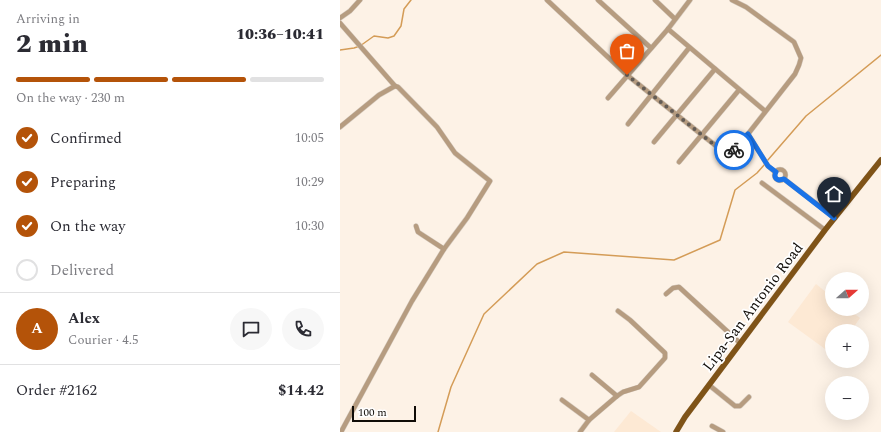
<!DOCTYPE html>
<html lang="en">
<head>
<meta charset="utf-8">
<style>
  body { margin:0; font-family:Spectral,serif; background:#f7f7f7; color:#2b2b33; height:100vh; display:flex; flex-direction:column; font-size:15px; white-space:nowrap }
  * { box-sizing:border-box; margin:0 }
  p { font-size:13px; color:#7c7c81 }
  .icon { flex:none; width:22px; height:22px; fill:none; stroke:currentColor; stroke-width:2; stroke-linecap:round; stroke-linejoin:round }
  .map { position:relative; flex:1; overflow:hidden }
  .drawer { display:flex; flex-direction:column; background:#fff; width:340px }
  .drawer>* { flex:none }
  .needle { width:26px; rotate:69deg }
  .controls { position:absolute; left:485px; top:272px; display:grid; gap:8px }
  .controls a { display:grid; place-items:center; width:44px; height:44px; border-radius:50%; background:#fff; box-shadow:0 4px 16px #0002; font-size:20px }
  .scale { position:absolute; left:12px; bottom:10px; width:64px; box-sizing:border-box; padding-left:4px; border:2px solid #100c07; border-top:0; font-size:11px; line-height:14px; white-space:nowrap; color:#100c07; -webkit-text-stroke:3px #fff; paint-order:stroke }
  .pin { position:absolute; display:grid; place-items:center; width:34px; height:34px; color:#fff; margin:-41px -17px; border-radius:50% 50% 50% 0; rotate:-45deg; box-shadow:0 0 4px #0007 }
  .pin .icon { rotate:45deg }
  .courier { position:absolute; display:grid; place-items:center; width:40px; height:40px; margin:-20px; border:3px solid #1a73e8; border-radius:50%; background:#fff; color:#222; box-shadow:0 1px 5px #0007 }
  .overview em { font-style:normal; font-weight:800 }
  .overview div { display:flex; flex-direction:column-reverse }
  .overview { display:flex; align-items:center; justify-content:space-between; height:68px; padding:0 16px }
  h1 { font-size:26px; font-weight:800; line-height:30px }
  .bar { display:grid; grid-template-columns:repeat(4,1fr); gap:6px 4px; align-content:center; height:48px; padding:0 16px }
  .bar i { height:5px; border-radius:3px; background:#e1e1e2 }
  .bar .on { background:#b45309 }
  .bar p { grid-column:span 4 }
  .line { display:flex; align-items:center; gap:10px; padding:0 16px; border-top:1px solid #e1e1e2 }
  .line div { flex:1 }
  .round { display:grid; place-items:center; flex:none; width:42px; height:42px; border-radius:21px; background:#f7f7f7 }
  ol { padding:0 16px; list-style:none }
  li { display:flex; align-items:center; gap:12px; height:44px }
  li p { margin-inline-start:auto }
  li .icon { padding:4px; border-radius:50%; background:#b45309; color:#fff; stroke-width:4 }
  li:last-child { color:#7c7c81 }
  li i { width:22px; height:22px; border:2px solid #e1e1e2; border-radius:50% }
  main { display:flex; flex:1; min-height:0 }
  .map>svg:first-child { display:block }
  .built { fill:#fde9d4 }
  .lines { fill:none; stroke-linecap:round; stroke-linejoin:round }
  .stream { stroke:#d49c57; stroke-width:1.5 }
  .minor-casing { stroke:#d7cdc2; stroke-width:5.5 }
  .major-casing { stroke:#d7cdc2; stroke-width:6 }
  .minor { stroke:#b69c80; stroke-width:4.5 }
  .major { stroke:#7f5317; stroke-width:5.5 }
  .done { stroke:#635c55; stroke-width:4; stroke-dasharray:0 7.2 }
  .route { stroke:#1a73e8; stroke-width:5 }
  .labels { text-anchor:middle; dominant-baseline:central; stroke-width:3.5; stroke-linejoin:round; paint-order:stroke }
  .street-label { font-size:15px; fill:#100c07; stroke:#fff }
</style>
</head>
<body>
<main>
<section class="drawer">
<div class="overview"><div><h1>2 min</h1><p>Arriving in</p></div><em>10:36–10:41</em></div>
<div class="bar"><i class="on"></i><i class="on"></i><i class="on"></i><i></i><p>On the way · 230 m</p></div>
<ol>
<li><svg class="icon" aria-label="check" viewBox="0 0 24 24"><path d="M5 12l5 5 9-10"/></svg>Confirmed<p>10:05</p></li>
<li><svg class="icon" aria-label="check" viewBox="0 0 24 24"><path d="M5 12l5 5 9-10"/></svg>Preparing<p>10:29</p></li>
<li><svg class="icon" aria-label="check" viewBox="0 0 24 24"><path d="M5 12l5 5 9-10"/></svg>On the way<p>10:30</p></li>
<li><i></i>Delivered</li>
</ol>
<div class="line" style="height:72px"><b class="round" style="background:#b45309;color:#fff">A</b><div><b>Alex</b><p>Courier · 4.5</p></div><a class="round"><svg class="icon" aria-label="chat" viewBox="0 0 24 24"><path d="M4 5h16v11H9l-5 4z"/></svg></a><a class="round"><svg class="icon" aria-label="phone" viewBox="0 0 24 24"><path d="M5 4h4l2 5-3 2q2 4 5 5l2-3 5 2v4C11 20 4 13 5 4z"/></svg></a></div>
<div class="line" style="height:52px"><div>Order #2162</div><b>$14.42</b></div>
</section>
<div class="map">
<svg width="541" height="432" viewBox="0 0 541 432">
  <rect width="100%" height="100%" fill="#fdf2e6"/>
  <g class="built">
    <path d="M 476,284 L 492,297 L 492,309 L 508,309 L 520,318 L 511,331 L 492,331 L 492,354 L 448,322 Z"/>
    <path d="M 291,411 L 321,432 L 274,432 Z"/>
  </g>
  <g class="lines">
    <g class="stream">
      <path d="M 0,50 L 14,48 L 20,46 L 34,36 L 48,38 L 54,36 L 61,26 L 64,9 L 71,0"/>
      <path d="M 427,161 L 466,116 L 541,55"/>
      <path d="M 98,432 L 111,387 L 144,314 L 197,264 L 224,252 L 334,260 L 380,240 L 395,190 L 417,173 L 425,164"/>
    </g>
    <defs>
      <g id="minor">
        <path d="M 207,0 L 287,75 L 362,135 L 388,155 L 408,134 L 455,74 L 459,65 L 461,58 L 454,42 L 406,7 L 392,0"/>
        <path d="M 258,0 L 311,48"/>
        <path d="M 315,0 L 335,19"/>
        <path d="M 0,18 L 10,11 L 20,0"/>
        <path d="M 0,23 L 55,86 L 58,87 L 97,127 L 115,153 L 150,181 L 127,218 L 104,249 L 72,301 L 1,432"/>
        <path d="M 328,29 L 425,111"/>
        <path d="M 268,98 L 328,29 L 350,0"/>
        <path d="M 288,124 L 349,48"/>
        <path d="M 0,127 L 39,95 L 55,86"/>
        <path d="M 408,134 L 428,166 L 435,172"/>
        <path d="M 314,142 L 375,69"/>
        <path d="M 339,162 L 399,90"/>
        <circle cx="440" cy="175" r="5.5"/>
        <path d="M 444,179 L 495,218"/>
        <path d="M 422,183 L 485,230"/>
        <path d="M 76,226 L 78,232 L 81,234 L 104,249"/>
        <path d="M 326,294 L 333,288 L 339,287 L 400,343"/>
        <path d="M 252,375 L 277,396"/>
        <path d="M 369,385 L 395,406 L 400,406 L 409,397"/>
        <path d="M 222,400 L 249,420"/>
        <path d="M 372,426 L 383,432"/>
        <path d="M 240,432 L 249,420 L 277,396 L 283,392 L 299,387 L 325,358 L 325,353 L 290,320 L 278,311"/>
      </g>
      <path id="major" d="M 336,432 L 345,417 L 399,345 L 485,230 L 541,160"/>
    </defs>
    <use href="#minor" class="minor-casing"/>
    <use href="#major" class="major-casing"/>
    <use href="#minor" class="minor"/>
    <use href="#major" class="major"/>
  </g>
  <g class="lines">
    <path class="done" d="M 287,75 L 387,155 L 390,155 L 394,150"/>
    <path class="route" d="M 394,150 L 408,134 L 428,166 L 436,172 C 434,176 435,179 439,180 L 444,179 L 494,218"/>
  </g>
  <g class="labels">
    <g class="street-label">
      <text transform="translate(413 307) rotate(-53)">Lipa-San Antonio Road</text>
    </g>
  </g>
</svg>
<div class="controls">
<a><svg class="needle" viewBox="-14 -14 28 28"><path d="M0-13l5 13h-10z" fill="#e53935"/><path d="M0 13l5-13h-10z" fill="#7c7c81"/></svg></a>
<a>+</a>
<a>−</a>
</div>
<div class="scale">100 m</div>
<div class="pin" style="left:287px;top:75px;background:#ea580c"><svg class="icon" aria-label="bag" viewBox="0 0 24 24"><path d="M5 8h14l-1 12H6zM9 8a3 3 0 0 1 6 0"/></svg></div>
<div class="pin" style="left:494px;top:218px;background:#1f2937"><svg class="icon" aria-label="home" viewBox="0 0 24 24"><path d="M3 11l9-7 9 7M6 9v11h12V9"/></svg></div>
<div class="courier" style="left:394px;top:150px"><svg class="icon" aria-label="bike" viewBox="0 0 24 24"><circle cx="6" cy="16" r="4"/><circle cx="18" cy="16" r="4"/><path d="M6 16l4-8h5l3 8M10 8l3 8H6M13 5h3"/></svg></div>
</div>
</main>
</body>
</html>
